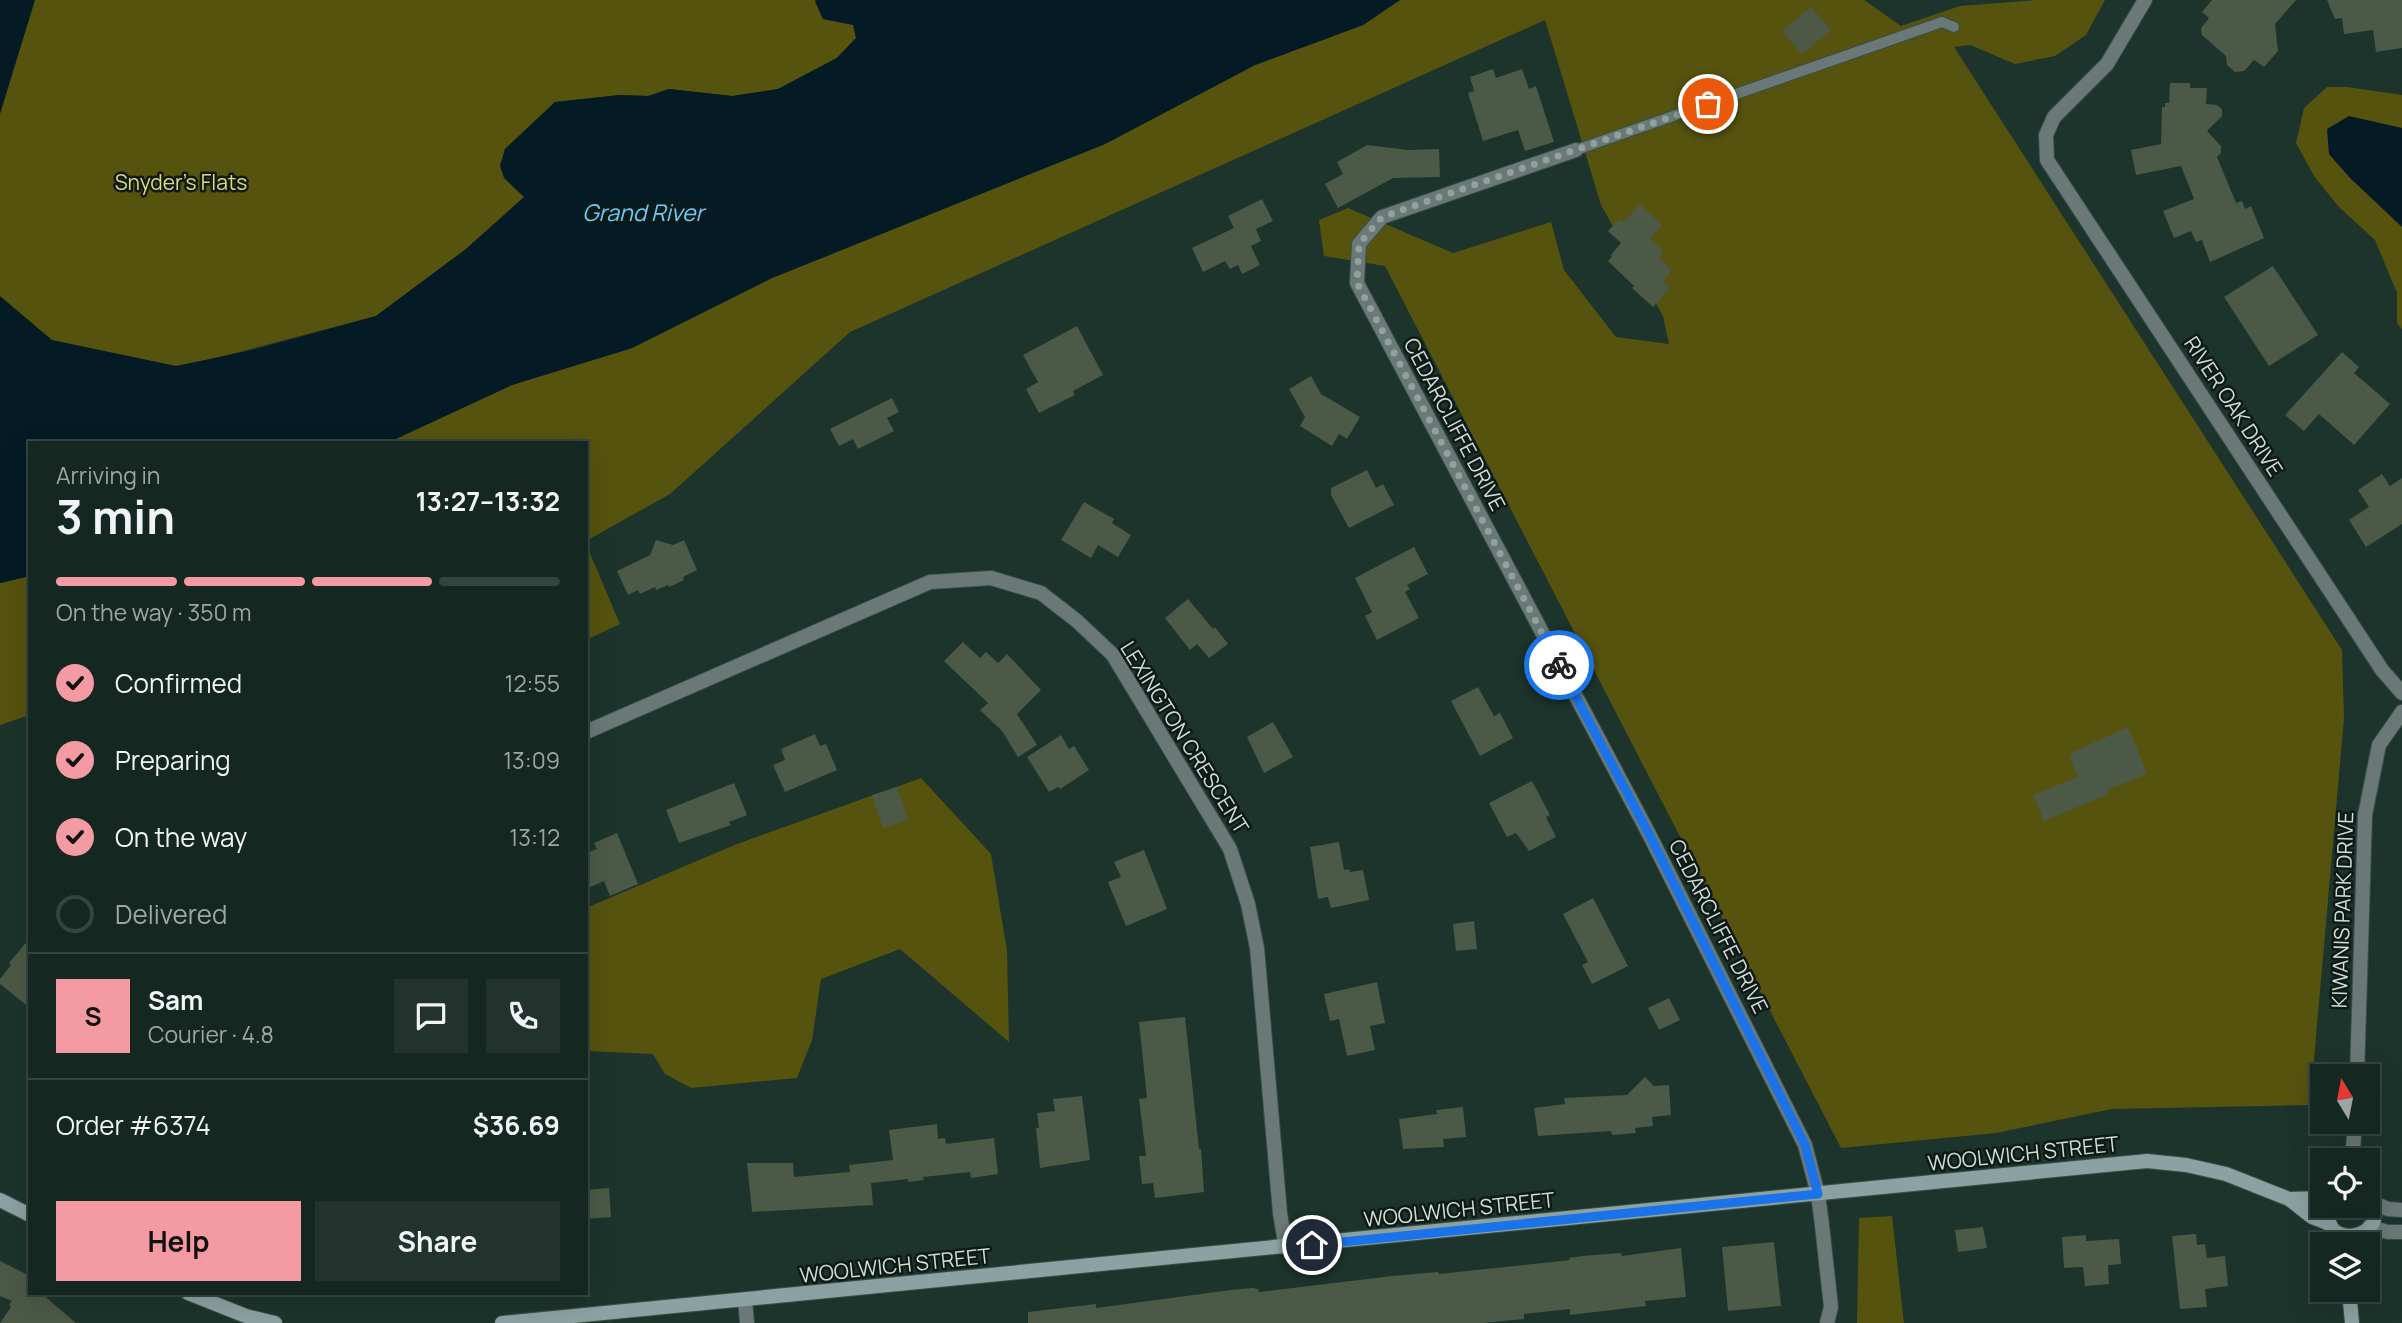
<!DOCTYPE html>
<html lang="en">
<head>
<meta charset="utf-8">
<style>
  body { margin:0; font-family:Manrope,sans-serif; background:#22332e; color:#f1f3f6; height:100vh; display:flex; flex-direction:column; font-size:26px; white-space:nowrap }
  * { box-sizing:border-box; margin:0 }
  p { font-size:23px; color:#9da5a5 }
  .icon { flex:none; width:38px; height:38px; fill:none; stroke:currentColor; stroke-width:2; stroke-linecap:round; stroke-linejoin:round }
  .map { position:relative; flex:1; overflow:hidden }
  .details { position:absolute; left:28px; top:441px; width:560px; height:854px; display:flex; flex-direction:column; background:#152721; border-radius:0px; box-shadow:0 7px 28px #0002,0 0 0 2px #34443f }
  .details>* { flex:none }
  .needle { width:46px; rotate:350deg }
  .tools { position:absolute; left:2310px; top:1064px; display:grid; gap:14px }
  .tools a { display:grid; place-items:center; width:70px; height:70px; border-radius:0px; background:#152721; box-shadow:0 7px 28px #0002,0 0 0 2px #34443f; font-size:35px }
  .pin { position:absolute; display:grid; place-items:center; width:60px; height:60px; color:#fff; margin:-30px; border:4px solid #fff; border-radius:50%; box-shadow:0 2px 7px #0007 }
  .courier { position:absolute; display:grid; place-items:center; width:70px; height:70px; margin:-35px; border:5px solid #1a73e8; border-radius:50%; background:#fff; color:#222; box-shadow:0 2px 9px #0007 }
  .head em { font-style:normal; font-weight:700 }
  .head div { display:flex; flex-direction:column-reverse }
  .head { display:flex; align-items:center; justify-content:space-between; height:119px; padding:0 28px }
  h1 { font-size:46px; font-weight:700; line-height:52px }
  .bar { display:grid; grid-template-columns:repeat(4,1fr); gap:10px 7px; align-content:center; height:84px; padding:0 28px }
  .bar i { height:9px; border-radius:5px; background:#34443f }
  .bar .active { background:#f49aa3 }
  .bar p { grid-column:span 4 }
  .line { display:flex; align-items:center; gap:18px; padding:0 28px; border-top:2px solid #34443f }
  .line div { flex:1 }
  .round { display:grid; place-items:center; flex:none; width:74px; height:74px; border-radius:0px; background:#22332e }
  ol { padding:0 28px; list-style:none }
  li { display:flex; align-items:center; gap:21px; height:77px }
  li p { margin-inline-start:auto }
  li .icon { padding:7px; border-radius:50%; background:#f49aa3; color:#111; stroke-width:4 }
  li:last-child { color:#9da5a5 }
  li i { width:38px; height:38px; border:4px solid #34443f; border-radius:50% }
  .button { display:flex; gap:14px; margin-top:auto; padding:14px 28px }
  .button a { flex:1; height:80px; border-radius:0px; background:#f49aa3; color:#111; font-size:28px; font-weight:700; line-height:80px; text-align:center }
  .button a+a { background:#22332e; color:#f1f3f6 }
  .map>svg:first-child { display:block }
  .green { fill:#56530f }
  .water { fill:#041a24 }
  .building { fill:#4b5946 }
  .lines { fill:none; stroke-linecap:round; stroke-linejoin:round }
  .lane-casing { stroke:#384f47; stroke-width:12 }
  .street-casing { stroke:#384f47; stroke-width:16 }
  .secondary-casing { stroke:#384f47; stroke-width:16 }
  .lane { stroke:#6b7878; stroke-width:10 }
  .street { stroke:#6b7878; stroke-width:14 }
  .secondary { stroke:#8ca1a2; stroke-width:14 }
  .done { stroke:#90a29b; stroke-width:7; stroke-dasharray:0 12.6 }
  .route { stroke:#1a73e8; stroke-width:9 }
  .labels { text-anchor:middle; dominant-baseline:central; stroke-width:5; stroke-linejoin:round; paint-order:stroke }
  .park-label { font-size:21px; fill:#deda7c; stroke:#0f1915 }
  .street-label { font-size:21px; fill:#ceddd7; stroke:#0f1915 }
  .water-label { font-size:23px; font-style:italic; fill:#67cdfd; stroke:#0f1915 }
</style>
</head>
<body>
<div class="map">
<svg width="2402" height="1323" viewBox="0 0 2402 1323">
  <rect width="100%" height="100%" fill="#1c342c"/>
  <g class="green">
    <path d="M 0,0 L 817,0 L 815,1 L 823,19 L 854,25 L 856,38 L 837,58 L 778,89 L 732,96 L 669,89 L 648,96 L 620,95 L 555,102 L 505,149 L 500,166 L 525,197 L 466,249 L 376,316 L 0,415 Z"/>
    <path d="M 1400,0 L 1864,0 L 1901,26 L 1960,6 L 2036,0 L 2105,0 L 2086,35 L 2055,56 L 2015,64 L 1970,45 L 1954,47 L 2342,650 L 2344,718 L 2310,1105 L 2112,1109 L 1996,1133 L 1841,1148 L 1385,266 L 1324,256 L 1319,220 L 1348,208 L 1453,253 L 1551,222 L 1564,270 L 1616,337 L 1669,344 L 1663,316 L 1601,205 L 1545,20 L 850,332 L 670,494 L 586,541 L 586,443 L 387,443 L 512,385 L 632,348 L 772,278 L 1105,144 L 1255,65 L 1363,25 Z"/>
    <path d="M 2327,87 L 2347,87 L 2402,95 L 2402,329 L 2397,323 L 2397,293 L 2375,240 L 2338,206 L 2314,176 L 2296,143 L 2304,108 Z"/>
    <path d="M 586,544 L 620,624 L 586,640 Z"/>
    <path d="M 30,576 L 30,715 L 0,725 L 0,583 Z"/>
    <path d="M 921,778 L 991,854 L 1007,951 L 1009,1042 L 900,949 L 821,979 L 812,1040 L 797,1078 L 691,1088 L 665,1074 L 653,1054 L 586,1051 L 586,908 L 737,844 Z"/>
    <path d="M 1892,1216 L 1904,1323 L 1857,1323 L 1859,1218 Z"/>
  </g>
  <g class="water">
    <path d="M 0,0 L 35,0 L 0,114 Z"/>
    <path d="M 817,0 L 1400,0 L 1363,25 L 1255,65 L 1105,144 L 772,278 L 632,348 L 512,385 L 387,443 L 30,443 L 30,576 L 0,583 L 0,296 L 52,340 L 176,366 L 253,350 L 376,316 L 466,249 L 524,197 L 504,178 L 500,166 L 505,149 L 555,102 L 620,95 L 648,96 L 669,89 L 732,96 L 778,89 L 837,58 L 856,38 L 853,25 L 823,19 L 815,1 Z"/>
    <path d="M 2349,116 L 2402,128 L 2402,227 L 2350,178 L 2329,154 L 2327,129 Z"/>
  </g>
  <g class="building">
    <path d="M 2212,0 L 2296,0 L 2275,24 L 2278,51 L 2264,67 L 2254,60 L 2244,71 L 2235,72 L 2227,65 L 2226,56 L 2202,35 L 2201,28 L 2209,18 L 2202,12 Z"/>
    <path d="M 2327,0 L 2402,0 L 2402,48 L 2376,52 L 2373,30 L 2344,34 L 2342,18 L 2335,19 Z"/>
    <path d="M 1811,7 L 1831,30 L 1802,54 L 1782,31 Z"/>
    <path d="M 1493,69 L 1496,78 L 1522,69 L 1529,89 L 1536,86 L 1554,142 L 1525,151 L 1518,130 L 1483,141 L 1468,93 L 1474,91 L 1470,77 Z"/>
    <path d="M 2170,83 L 2190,83 L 2190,88 L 2207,88 L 2206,104 L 2217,105 L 2222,109 L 2222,116 L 2207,131 L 2221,146 L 2221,153 L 2217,157 L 2236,203 L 2242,201 L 2245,209 L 2251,206 L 2264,238 L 2210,262 L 2202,240 L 2196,242 L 2191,231 L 2174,238 L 2163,211 L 2194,199 L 2181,166 L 2136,175 L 2131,150 L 2161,144 L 2162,107 L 2165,107 L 2165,103 L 2169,103 Z"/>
    <path d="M 1367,145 L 1408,150 L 1439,149 L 1440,177 L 1393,178 L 1338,208 L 1325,184 L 1343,174 L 1337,162 Z"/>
    <path d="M 1262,199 L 1273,221 L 1256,229 L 1261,241 L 1251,246 L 1260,265 L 1242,274 L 1238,265 L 1230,269 L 1225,261 L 1203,272 L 1192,248 L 1234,228 L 1228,216 Z"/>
    <path d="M 1640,204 L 1662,225 L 1650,238 L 1663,251 L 1659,258 L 1672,270 L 1663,281 L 1670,288 L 1653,307 L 1632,288 L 1634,286 L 1608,261 L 1612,256 L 1611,255 L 1621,243 L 1608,231 L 1619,219 L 1623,223 Z"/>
    <path d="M 2273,266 L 2318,335 L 2269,366 L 2224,297 Z"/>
    <path d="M 1077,326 L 1103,375 L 1073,391 L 1075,395 L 1039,413 L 1026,389 L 1038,382 L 1023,355 Z"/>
    <path d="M 2342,352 L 2359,367 L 2354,373 L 2390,404 L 2354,445 L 2319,414 L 2304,431 L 2285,415 Z"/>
    <path d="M 1311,376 L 1321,394 L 1360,417 L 1347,439 L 1339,434 L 1332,446 L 1300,426 L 1305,417 L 1289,389 Z"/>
    <path d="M 892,398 L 899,412 L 887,418 L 894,431 L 858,449 L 853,439 L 839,446 L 830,429 Z"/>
    <path d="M 1367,470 L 1376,488 L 1383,484 L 1394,505 L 1349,528 L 1331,495 L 1331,488 Z"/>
    <path d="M 2382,474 L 2390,486 L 2402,478 L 2402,524 L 2366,547 L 2349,520 L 2369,507 L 2358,490 Z"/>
    <path d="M 1084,502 L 1114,519 L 1112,523 L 1131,535 L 1118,557 L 1098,545 L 1091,558 L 1061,540 Z"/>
    <path d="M 656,540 L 673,545 L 684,540 L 697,570 L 683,577 L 684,580 L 669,587 L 668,585 L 656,590 L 655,587 L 640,594 L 638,590 L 628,595 L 617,571 L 650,555 Z"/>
    <path d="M 1414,547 L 1428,574 L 1407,585 L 1410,589 L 1405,592 L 1419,618 L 1377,640 L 1365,616 L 1372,612 L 1355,578 Z"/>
    <path d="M 1188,599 L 1213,629 L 1215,627 L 1228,644 L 1209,658 L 1197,644 L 1190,650 L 1165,618 Z"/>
    <path d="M 963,642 L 980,658 L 986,652 L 998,663 L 1007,654 L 1041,690 L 1017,714 L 1037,745 L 1018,757 L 1002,731 L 980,710 L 988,703 L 944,661 Z"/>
    <path d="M 1478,687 L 1494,716 L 1500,713 L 1513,738 L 1480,756 L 1451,701 Z"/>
    <path d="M 1273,722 L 1293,757 L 1264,773 L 1247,737 Z"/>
    <path d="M 2128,727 L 2147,774 L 2107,790 L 2109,794 L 2044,821 L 2033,795 L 2078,777 L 2070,758 L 2073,752 Z"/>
    <path d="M 815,734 L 820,746 L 826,744 L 837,770 L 785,792 L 773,765 L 785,760 L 781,749 Z"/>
    <path d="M 1061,735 L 1069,749 L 1074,746 L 1089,770 L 1060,789 L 1058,787 L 1049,792 L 1027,757 Z"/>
    <path d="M 1532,781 L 1550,815 L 1546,817 L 1556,837 L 1529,851 L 1516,833 L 1507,837 L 1489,803 Z"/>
    <path d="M 734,783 L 747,815 L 729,822 L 731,825 L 679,843 L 666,810 Z"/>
    <path d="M 897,787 L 908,820 L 883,828 L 872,795 Z"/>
    <path d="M 617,833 L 638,884 L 610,896 L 604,881 L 586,889 L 586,853 L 597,849 L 594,843 Z"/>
    <path d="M 1339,842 L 1344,870 L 1349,869 L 1350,872 L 1363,870 L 1369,900 L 1331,908 L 1328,897 L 1318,899 L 1310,847 Z"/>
    <path d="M 1144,850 L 1167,909 L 1126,926 L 1108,882 L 1121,877 L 1114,862 Z"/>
    <path d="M 1593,898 L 1628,966 L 1592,984 L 1582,965 L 1588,962 L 1563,914 Z"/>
    <path d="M 1474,921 L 1477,949 L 1456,951 L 1453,924 Z"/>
    <path d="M 30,938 L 30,1008 L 0,984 L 0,979 L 11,965 L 9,963 Z"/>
    <path d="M 1377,982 L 1385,1023 L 1370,1026 L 1375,1050 L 1347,1056 L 1339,1019 L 1330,1021 L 1324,994 Z"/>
    <path d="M 1669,998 L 1680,1020 L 1659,1030 L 1648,1008 Z"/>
    <path d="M 1185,1017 L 1199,1149 L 1201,1149 L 1204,1192 L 1155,1198 L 1153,1183 L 1142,1184 L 1139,1156 L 1146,1156 L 1139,1099 L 1147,1098 L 1139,1022 Z"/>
    <path d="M 1645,1077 L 1654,1086 L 1669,1085 L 1671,1115 L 1652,1117 L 1653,1126 L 1635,1128 L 1636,1133 L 1612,1135 L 1611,1131 L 1538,1136 L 1534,1108 L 1565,1104 L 1564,1098 L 1627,1095 Z"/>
    <path d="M 1082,1096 L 1090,1160 L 1040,1168 L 1036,1128 L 1039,1128 L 1037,1113 L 1055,1111 L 1053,1099 Z"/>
    <path d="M 1463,1107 L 1466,1137 L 1443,1139 L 1444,1147 L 1403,1149 L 1399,1119 L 1437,1114 L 1436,1110 Z"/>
    <path d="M 937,1124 L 938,1139 L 945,1138 L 946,1144 L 994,1138 L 998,1174 L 971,1178 L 970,1172 L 923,1177 L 924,1180 L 908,1182 L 908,1179 L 871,1183 L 873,1205 L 752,1212 L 747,1163 L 793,1163 L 794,1177 L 850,1172 L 849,1165 L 893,1160 L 889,1130 Z"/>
    <path d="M 609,1188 L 611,1217 L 586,1219 L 586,1190 Z"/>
    <path d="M 1983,1227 L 1987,1248 L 1958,1252 L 1955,1230 Z"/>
    <path d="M 2196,1234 L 2197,1245 L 2205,1244 L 2207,1258 L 2225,1256 L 2228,1286 L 2205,1289 L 2207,1307 L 2180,1309 L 2172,1236 Z"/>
    <path d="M 2086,1235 L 2086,1241 L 2119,1239 L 2121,1264 L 2108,1265 L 2109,1284 L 2085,1286 L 2083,1267 L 2064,1268 L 2062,1237 Z"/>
    <path d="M 1774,1242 L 1781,1306 L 1728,1311 L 1722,1247 Z"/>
    <path d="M 1681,1248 L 1686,1297 L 1645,1301 L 1646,1306 L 1570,1315 L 1570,1309 L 1524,1314 L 1524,1319 L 1482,1323 L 1028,1323 L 1028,1312 L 1096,1304 L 1096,1308 L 1231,1290 L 1253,1288 L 1258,1289 L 1259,1292 L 1392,1276 L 1438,1272 L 1439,1274 L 1570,1260 L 1569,1258 L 1582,1256 L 1621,1253 L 1622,1256 Z"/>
    <path d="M 0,1261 L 30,1276 L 30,1293 L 41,1293 L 76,1323 L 0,1323 L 11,1307 L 9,1305 L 12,1301 L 0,1296 Z"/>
  </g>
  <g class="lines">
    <defs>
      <path id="lane" d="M 1576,150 L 1942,22 L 1954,27"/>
      <g id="street">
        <path d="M 2145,0 L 2107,64 L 2054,117 L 2046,135 L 2047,160 L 2382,670 L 2402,693"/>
        <path d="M 1576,150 L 1382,217 L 1359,244 L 1357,283 L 1649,834 L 1805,1145 L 1818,1194 L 1822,1225 L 1831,1307 L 1827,1323"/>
        <path d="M 586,732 L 930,582 L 991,578 L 1041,593 L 1077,621 L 1113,655 L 1230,849 L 1248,904 L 1257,948 L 1280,1213 L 1286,1248"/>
        <path d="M 2357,1076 L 2365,815 L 2379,745 L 2402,712"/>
        <path d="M 2355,1122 L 2353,1149 L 2356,1160"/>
        <path d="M 2371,1202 L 2388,1209 L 2402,1210"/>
        <path d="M 2369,1227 L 2388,1232 L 2402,1232"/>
        <path d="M 745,1300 L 747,1323"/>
      </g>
      <g id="secondary">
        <path d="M 2289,1199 L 2322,1198"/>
        <path d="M 0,1200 L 30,1215"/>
        <path d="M 2329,1206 C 2317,1254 2398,1238 2368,1198"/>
        <path d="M 2349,1290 L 2352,1323"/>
        <path d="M 188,1293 L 246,1316 L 275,1323"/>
        <path d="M 502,1323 L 2147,1161 L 2186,1165 L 2226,1174 L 2289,1199 L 2312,1217 L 2330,1224"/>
      </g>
    </defs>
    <use href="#lane" class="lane-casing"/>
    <use href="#street" class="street-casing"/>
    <use href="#secondary" class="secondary-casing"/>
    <use href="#lane" class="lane"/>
    <use href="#street" class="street"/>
    <use href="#secondary" class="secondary"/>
  </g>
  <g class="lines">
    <path class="done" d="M 1559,665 L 1357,283 L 1359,244 L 1382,217 L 1708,104"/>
    <path class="route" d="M 1312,1245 L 1818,1194 L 1805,1145 L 1649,834 L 1559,665"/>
  </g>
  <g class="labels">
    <g class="park-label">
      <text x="181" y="182">Snyder's Flats</text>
    </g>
    <g class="street-label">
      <text transform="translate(2234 406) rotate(57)">RIVER OAK DRIVE</text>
      <text transform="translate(1455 424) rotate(62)">CEDARCLIFFE DRIVE</text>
      <text transform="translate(1185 737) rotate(58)">LEXINGTON CRESCENT</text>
      <text transform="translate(2342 910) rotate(-88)">KIWANIS PARK DRIVE</text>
      <text transform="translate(1719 926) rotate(63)">CEDARCLIFFE DRIVE</text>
      <text transform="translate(2023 1153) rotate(-6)">WOOLWICH STREET</text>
      <text transform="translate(1459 1209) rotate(-6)">WOOLWICH STREET</text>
      <text transform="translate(895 1265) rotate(-6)">WOOLWICH STREET</text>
    </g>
    <g class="water-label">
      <text x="643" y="212">Grand River</text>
    </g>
  </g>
</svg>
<div class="tools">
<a><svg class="needle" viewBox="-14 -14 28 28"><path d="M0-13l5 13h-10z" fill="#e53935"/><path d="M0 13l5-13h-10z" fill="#9da5a5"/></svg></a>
<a><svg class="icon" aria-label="locate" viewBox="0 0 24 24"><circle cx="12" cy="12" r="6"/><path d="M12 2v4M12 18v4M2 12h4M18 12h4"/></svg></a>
<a><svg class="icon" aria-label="layers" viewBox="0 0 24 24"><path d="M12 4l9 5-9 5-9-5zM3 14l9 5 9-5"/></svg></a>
</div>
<div class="pin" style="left:1708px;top:104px;background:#ea580c"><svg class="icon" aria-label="bag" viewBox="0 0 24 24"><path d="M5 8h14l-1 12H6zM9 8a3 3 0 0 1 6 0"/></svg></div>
<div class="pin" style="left:1312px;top:1245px;background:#1f2937"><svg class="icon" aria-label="home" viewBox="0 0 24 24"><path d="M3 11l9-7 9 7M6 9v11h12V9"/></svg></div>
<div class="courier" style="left:1559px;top:665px"><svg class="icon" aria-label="bike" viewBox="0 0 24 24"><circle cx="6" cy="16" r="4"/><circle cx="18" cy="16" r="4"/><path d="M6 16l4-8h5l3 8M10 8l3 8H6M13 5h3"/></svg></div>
<section class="details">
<div class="head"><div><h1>3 min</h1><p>Arriving in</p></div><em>13:27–13:32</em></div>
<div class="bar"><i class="active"></i><i class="active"></i><i class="active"></i><i></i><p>On the way · 350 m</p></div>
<ol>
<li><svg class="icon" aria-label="check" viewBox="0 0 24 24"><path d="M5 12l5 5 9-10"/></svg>Confirmed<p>12:55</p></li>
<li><svg class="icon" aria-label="check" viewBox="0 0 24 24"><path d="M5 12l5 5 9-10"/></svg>Preparing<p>13:09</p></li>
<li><svg class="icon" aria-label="check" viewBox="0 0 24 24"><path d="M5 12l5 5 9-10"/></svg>On the way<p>13:12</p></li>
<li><i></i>Delivered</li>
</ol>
<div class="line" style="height:126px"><b class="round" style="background:#f49aa3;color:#111">S</b><div><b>Sam</b><p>Courier · 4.8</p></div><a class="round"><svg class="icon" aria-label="chat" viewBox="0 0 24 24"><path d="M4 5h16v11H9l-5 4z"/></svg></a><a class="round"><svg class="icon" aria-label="phone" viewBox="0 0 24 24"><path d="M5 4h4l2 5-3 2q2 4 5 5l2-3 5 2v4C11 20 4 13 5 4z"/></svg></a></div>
<div class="line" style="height:91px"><div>Order #6374</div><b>$36.69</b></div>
<div class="button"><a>Help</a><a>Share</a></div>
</section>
</div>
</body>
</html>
